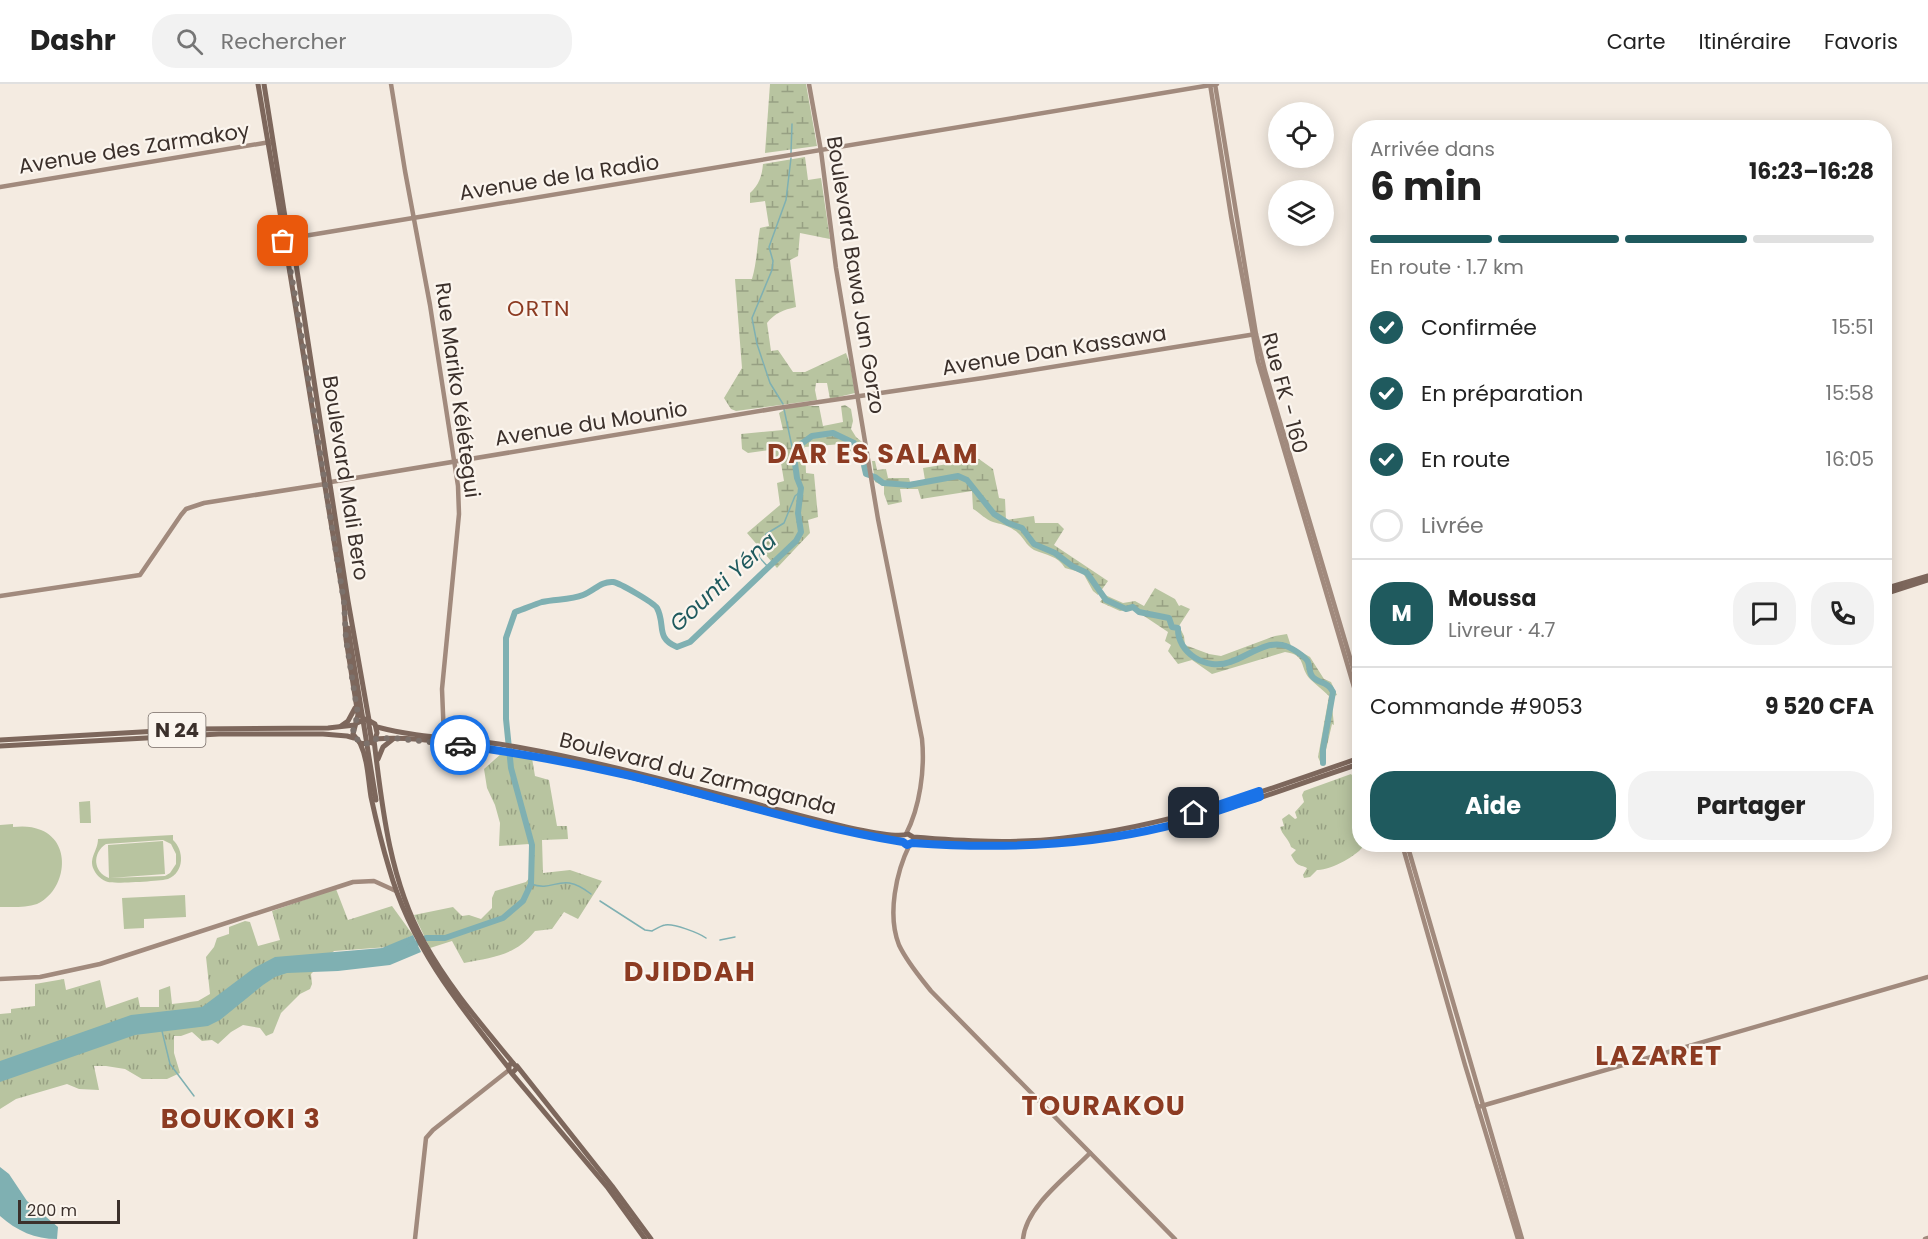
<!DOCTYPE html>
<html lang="fr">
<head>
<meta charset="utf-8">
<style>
  body { margin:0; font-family:Poppins,sans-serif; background:#f2f2f2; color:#222; height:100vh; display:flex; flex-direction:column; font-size:22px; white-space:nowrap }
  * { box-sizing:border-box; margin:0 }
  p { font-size:20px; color:#767676 }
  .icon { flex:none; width:33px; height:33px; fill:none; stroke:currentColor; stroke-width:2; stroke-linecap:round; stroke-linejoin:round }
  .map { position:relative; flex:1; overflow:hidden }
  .side { position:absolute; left:1352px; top:36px; width:540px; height:732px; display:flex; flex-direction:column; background:#fff; border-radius:24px; box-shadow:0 3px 15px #0003 }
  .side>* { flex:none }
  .buttons { position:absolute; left:1268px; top:18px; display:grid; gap:12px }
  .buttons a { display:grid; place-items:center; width:66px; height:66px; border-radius:50%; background:#fff; box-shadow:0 3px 15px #0003; font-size:30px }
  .scale { position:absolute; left:18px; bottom:15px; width:102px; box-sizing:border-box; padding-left:6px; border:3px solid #3b302b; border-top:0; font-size:16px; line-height:21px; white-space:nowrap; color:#3b302b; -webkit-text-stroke:4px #fbf5ee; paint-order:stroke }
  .pin { position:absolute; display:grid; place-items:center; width:51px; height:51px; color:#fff; margin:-26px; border-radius:12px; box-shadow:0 3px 9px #0006 }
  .courier { position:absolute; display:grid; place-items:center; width:60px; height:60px; margin:-30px; border:4px solid #1a73e8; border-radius:50%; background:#fff; color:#222; box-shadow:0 2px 8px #0007 }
  .summary em { font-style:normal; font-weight:700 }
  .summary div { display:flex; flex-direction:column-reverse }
  .summary { display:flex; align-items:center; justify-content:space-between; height:102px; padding:0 18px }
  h1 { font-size:39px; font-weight:700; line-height:45px }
  .bar { display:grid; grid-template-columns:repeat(4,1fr); gap:9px 6px; align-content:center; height:72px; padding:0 18px }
  .bar i { height:8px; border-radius:4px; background:#e0e0e0 }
  .bar .active { background:#1f5a5e }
  .bar p { grid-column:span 4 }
  .line { display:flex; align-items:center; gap:15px; padding:0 18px; border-top:2px solid #e0e0e0 }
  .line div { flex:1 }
  .round { display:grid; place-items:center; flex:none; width:63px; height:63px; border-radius:24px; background:#f2f2f2 }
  ol { padding:0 18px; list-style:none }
  li { display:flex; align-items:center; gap:18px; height:66px }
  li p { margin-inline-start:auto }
  li .icon { padding:6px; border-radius:50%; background:#1f5a5e; color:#fff; stroke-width:4 }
  li:last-child { color:#767676 }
  li i { width:33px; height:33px; border:3px solid #e0e0e0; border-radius:50% }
  .button { display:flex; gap:12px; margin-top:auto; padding:12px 18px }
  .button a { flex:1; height:69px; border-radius:24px; background:#1f5a5e; color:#fff; font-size:24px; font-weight:700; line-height:69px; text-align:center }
  .button a+a { background:#f2f2f2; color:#222 }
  header { display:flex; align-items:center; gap:36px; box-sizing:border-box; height:84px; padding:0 30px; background:#fff; border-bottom:2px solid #e0e0e0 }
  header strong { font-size:28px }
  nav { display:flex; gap:33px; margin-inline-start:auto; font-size:21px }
  .search { width:420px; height:54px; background:#f2f2f2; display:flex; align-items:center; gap:15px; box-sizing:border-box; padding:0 21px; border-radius:24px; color:#767676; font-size:22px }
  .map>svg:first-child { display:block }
  .grass { fill:url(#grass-tufts) }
  .wetland { fill:url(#wetland-marsh) }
  .pitch { fill:#b8c4a0; fill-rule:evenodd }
  .water { fill:#7fb0b2 }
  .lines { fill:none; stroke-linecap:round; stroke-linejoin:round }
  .stream { stroke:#7fb0b2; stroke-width:1.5 }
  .river { stroke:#7fb0b2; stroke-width:6 }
  .secondary { stroke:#a18a7d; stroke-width:4.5 }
  .primary { stroke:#7d675c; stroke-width:5 }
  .done { stroke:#7c716b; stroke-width:6; stroke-dasharray:0 10.8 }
  .route { stroke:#1a73e8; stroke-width:8 }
  .labels { text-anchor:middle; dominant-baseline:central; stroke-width:4.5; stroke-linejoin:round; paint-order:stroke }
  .shield { fill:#fbf5ee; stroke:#756b66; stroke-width:1.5 }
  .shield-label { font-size:20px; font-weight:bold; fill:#3b302b }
  .street-label { font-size:21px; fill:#3b302b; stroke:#fbf5ee }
  .neighbourhood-label { font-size:22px; letter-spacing:1.5px; fill:#8c3b22; stroke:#fbf5ee }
  .water-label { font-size:22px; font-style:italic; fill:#1f5a5e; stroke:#fbf5ee }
  .district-label { font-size:27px; font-weight:bold; letter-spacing:1.5px; fill:#8c3b22; stroke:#fbf5ee }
</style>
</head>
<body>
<header>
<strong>Dashr</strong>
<div class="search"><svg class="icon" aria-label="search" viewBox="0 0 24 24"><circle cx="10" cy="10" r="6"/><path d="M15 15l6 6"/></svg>Rechercher</div>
<nav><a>Carte</a><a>Itinéraire</a><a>Favoris</a></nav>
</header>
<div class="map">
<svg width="1928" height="1155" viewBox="0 0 1928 1155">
  <defs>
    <pattern id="grass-tufts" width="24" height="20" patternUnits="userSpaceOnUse" patternTransform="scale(1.5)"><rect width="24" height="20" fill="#b8c4a0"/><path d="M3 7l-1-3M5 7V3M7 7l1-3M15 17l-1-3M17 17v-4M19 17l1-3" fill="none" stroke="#97a083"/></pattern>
    <pattern id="wetland-marsh" width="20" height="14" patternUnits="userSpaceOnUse" patternTransform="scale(1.5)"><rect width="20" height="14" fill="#b8c4a0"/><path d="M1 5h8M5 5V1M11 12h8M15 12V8" fill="none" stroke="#97a083"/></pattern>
  </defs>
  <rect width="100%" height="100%" fill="#f4ebe1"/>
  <g class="grass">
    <path d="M 502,669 L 532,674 L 535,692 L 549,696 L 557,742 L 567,742 L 568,755 L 542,756 L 543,789 L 570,786 L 602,797 L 578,835 L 564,828 L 552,845 L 535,847 C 515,872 493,873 464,879 L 452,857 L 430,864 L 414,831 L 453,823 L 462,832 L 469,831 L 481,835 L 492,824 L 492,814 L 495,807 L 526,798 L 530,793 L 529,760 L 499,762 L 500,739 L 495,721 L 487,704 L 484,685 Z"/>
    <path d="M 1351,690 L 1359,700 L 1359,760 L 1364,761 C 1359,771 1329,787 1317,786 L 1310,793 L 1304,794 L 1303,791 L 1307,784 C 1299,780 1297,783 1291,771 L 1296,766 L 1291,763 C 1289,755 1282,751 1280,743 L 1284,742 L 1282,735 L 1289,730 L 1295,735 L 1297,734 L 1295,728 L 1304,718 L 1302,711 L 1304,707 Z"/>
    <path d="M 336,805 L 348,836 L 392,822 L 413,851 L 388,863 L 334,867 L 311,890 L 312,900 L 310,905 L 300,910 L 281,929 L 273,949 L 266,952 L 260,944 L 243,941 L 231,948 L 218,960 L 212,956 L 202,957 L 192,948 L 181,952 L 174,952 L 174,969 L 180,989 L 167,995 L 142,995 L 125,985 L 106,982 L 94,982 L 99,1006 L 79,1005 L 67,1000 L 16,1015 L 0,1025 L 0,930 L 11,929 L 11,925 L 35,922 L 35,900 L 64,895 L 66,906 L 100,896 L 106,924 L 138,913 L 140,923 L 159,923 L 159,906 L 170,902 L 172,920 L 198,917 L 210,910 L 206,873 L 214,863 L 217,854 L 229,850 L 229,843 L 245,837 L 250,838 L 258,862 L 280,856 L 272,827 Z"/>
  </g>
  <g class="wetland">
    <path d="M 770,0 L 806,0 L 817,62 L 765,69 Z"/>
    <path d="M 805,73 L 808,96 L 821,94 L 830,155 L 800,149 L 798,172 L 790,176 L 796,223 C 783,226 775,229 767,239 L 771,267 L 778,266 L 793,288 L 805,288 L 846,269 L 850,280 L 855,309 L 830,315 L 827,299 L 816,299 L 815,306 L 817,316 L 736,327 L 731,325 L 724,314 L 742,284 L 735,195 L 752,195 C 757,178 757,161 760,144 L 769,142 L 765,117 L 750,119 L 750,109 C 759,101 762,92 763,80 Z"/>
    <path d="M 845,321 L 851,325 L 853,337 L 851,345 L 856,353 L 862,358 L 868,393 L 865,392 L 860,371 L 841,364 L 841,360 L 805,363 L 806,389 L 814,390 L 818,433 L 808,436 L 810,449 L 777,484 L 747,449 L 780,421 L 777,399 L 784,397 L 780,373 L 773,373 L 770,366 L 748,369 L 742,365 L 741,350 L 783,346 L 779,329 L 791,322 L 819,322 L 823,342 L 843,338 L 841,322 Z"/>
    <path d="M 979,375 L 993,385 L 999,414 L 1005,415 L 1006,436 L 1034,432 L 1035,439 L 1058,439 L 1064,445 L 1054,461 L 1108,497 L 1098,511 L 1093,507 L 1083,489 L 1065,484 C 1058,472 1046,471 1034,466 C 1025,461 1023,451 1014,446 C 1007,441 1000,440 993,438 C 986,436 979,428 973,425 L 972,407 L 921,415 L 918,405 L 900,405 L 902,418 L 888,421 L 884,410 L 884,402 L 875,398 L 872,377 L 875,377 L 877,386 L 886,385 L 888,394 L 909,394 L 910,398 L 925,396 L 923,384 Z"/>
    <path d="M 1155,504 L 1175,515 L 1179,522 L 1181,521 L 1190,525 L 1179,542 L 1184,552 L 1185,561 L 1209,570 L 1221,572 L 1275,552 L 1287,550 L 1291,562 L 1310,573 L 1324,595 L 1331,598 L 1337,611 L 1331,613 L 1334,641 L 1332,640 L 1323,679 L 1321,680 L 1318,673 L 1329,612 C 1323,606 1316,601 1310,595 C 1299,583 1307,571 1285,568 L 1212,590 L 1192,576 L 1178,580 L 1168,567 L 1171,561 L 1165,557 L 1168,548 L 1129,522 L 1126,526 L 1120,527 L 1100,518 L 1105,511 L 1123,519 L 1135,517 L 1144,522 Z"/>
  </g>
  <g class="pitch">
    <path d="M 90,717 L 91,739 L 80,739 L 79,718 Z"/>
    <path d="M 13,740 L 13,743 C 22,742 32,742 41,746 C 73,759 66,807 37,820 C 26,824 11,823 0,823 L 0,741 Z"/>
    <path d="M 173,751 L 173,756 C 184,766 185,788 168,795 C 162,797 114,800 108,798 C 102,796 97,792 94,786 C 88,774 98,767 98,755 ZM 163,756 L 171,760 L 176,770 L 176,780 L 170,789 L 165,792 L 110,794 L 165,790 L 163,757 L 108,761 L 109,794 C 93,788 92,769 106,760 Z"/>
    <path d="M 185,811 L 186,833 L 144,835 L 144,844 L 124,845 L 122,814 Z"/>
  </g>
  <g class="water">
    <path d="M 413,851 L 421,868 L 390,881 L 338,887 L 287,889 L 275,893 L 263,901 L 220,936 L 208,942 L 135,951 L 0,998 L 0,977 L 131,931 L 202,923 L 254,884 L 275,873 L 382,864 Z"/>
    <path d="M 0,1083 L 9,1090 L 27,1117 L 58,1143 L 57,1155 C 35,1155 17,1147 0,1132 Z"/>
  </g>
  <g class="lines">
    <g class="stream">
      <path d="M 791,69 L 792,40"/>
      <path d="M 783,320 L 770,299 L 757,260 L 752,234 L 772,186 L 773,177 L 769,163 L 786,116 L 791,74"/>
      <path d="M 784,325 L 794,372"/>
      <path d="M 769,484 L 759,473 L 766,450 L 784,439 L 795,412 L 800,408"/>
      <path d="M 531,800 C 556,809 560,786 591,810"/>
      <path d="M 600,817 L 645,846 L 652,847 C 656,845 660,842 665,841 C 673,839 699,849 706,854"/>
      <path d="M 720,856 L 735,853"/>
      <path d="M 162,947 L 170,980 L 194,1012"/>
    </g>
    <path class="river" d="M 410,863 L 426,854 L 445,854 L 503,834 L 523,817 L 531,800 L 532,761 L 511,684 L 506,635 L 506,554 L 515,528 C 524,525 533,521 542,518 C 555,515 571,516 583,511 C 594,507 601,497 613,498 C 620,499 654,519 657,524 C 666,541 655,554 677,563 L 690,558 L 796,457 L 801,448 L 798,429 L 801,404 L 797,394 L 794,372 L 801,360 L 812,352 L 833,349 L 854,359 L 861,368 L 866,390 L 875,393 L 883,399 L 909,401 L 958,392 L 967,396 L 994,430 L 1008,439 L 1022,444 L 1034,460 L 1055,469 L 1072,482 L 1087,489 L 1106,516 L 1126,525 L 1133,523 L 1139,528 L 1169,534 L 1172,543 L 1178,544 C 1177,569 1207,587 1230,578 C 1247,573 1267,555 1286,562 C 1292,564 1306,573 1308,578 C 1310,583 1309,588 1312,592 C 1318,600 1328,597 1333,608 L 1323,665 L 1323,679"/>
    <g class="secondary">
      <path d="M 391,0 L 405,87 L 430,221 L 458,402 L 459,430 L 442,605 L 444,654"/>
      <path d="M 809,0 L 821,67 L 836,184 L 878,435 L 922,655 C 925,685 920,723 906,750"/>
      <path d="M 1210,0 L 1231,132 L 1258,277 L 1359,620"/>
      <path d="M 1215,0 L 1256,250 L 1265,287 L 1359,604"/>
      <path d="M 0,103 L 270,58"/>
      <path d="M 290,151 L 304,152 L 413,134 L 1217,0"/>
      <path d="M 331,398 L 778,324 L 983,294 L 1256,250"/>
      <path d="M 0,512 L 140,491 L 181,431 L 186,425 L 204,419 L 325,400"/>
      <path d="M 910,760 C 896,788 887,831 899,861 C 907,878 919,892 931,907 L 1175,1155"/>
      <path d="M 1402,760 L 1465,981 L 1518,1155"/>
      <path d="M 1407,760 L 1522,1155"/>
      <path d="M 0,895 L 40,893 L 100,880 L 353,798 L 374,797 L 396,807"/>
      <path d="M 1478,1023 L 1928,893"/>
      <path d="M 415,1155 L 426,1054 L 433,1046 L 509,986"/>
      <path d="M 1023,1155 C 1026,1122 1068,1092 1090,1069"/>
      <path d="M 1925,1155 L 1928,1154"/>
    </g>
    <g class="primary">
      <path d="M 258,0 L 284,152"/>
      <path d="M 264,0 L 285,133 L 290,151"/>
      <path d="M 291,157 L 285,159 L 283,155 L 284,152 L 289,150 L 292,154 L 348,517 L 369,636"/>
      <path d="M 285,159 L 344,518 L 346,555 L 358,631 L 353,650 L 360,659 C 369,661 375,658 377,649 L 375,640 L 366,635 L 357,639"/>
      <path d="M 1884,505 L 1928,492"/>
      <path d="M 1884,510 L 1928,496"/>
      <path d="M 348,544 L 376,716"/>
      <path d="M 368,635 L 372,659"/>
      <path d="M 341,642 L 348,637 L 355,624"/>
      <path d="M 377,643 C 422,655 470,654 517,663 C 606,679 692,703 779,726 C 803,732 890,757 908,750 L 913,753 C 963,757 1014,760 1064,754 C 1166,743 1263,708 1359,674"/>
      <path d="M 375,655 C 412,652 448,659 484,664 C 627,683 762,735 903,758 L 908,761 L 912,759 C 997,765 1080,763 1163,743 C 1229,727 1294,701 1359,680"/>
      <path d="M 0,656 L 194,645 L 328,644 L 355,641"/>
      <path d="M 374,656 C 382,724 390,797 424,858 C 448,902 481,940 513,979"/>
      <path d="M 360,659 C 368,676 368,695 371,713 C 376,736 382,761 389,784 C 411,862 459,921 508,983"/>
      <path d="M 0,662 L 219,650 L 323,650 L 347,652 L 354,654"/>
      <path d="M 378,675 L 383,663 L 393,655"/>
      <path d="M 517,982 L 612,1102 L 651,1155"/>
      <path d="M 513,988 L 517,984 L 513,979 L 509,981 L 509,986 L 608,1104 L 645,1155"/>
    </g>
  </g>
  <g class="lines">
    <path class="done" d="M 283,157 L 285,159 L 294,205 L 344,518 L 346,555 L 358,631 L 353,645 L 355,654 L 364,660 L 371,659 L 375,655 L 392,654 L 460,661"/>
    <path class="route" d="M 460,661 C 518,669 574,679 631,692 C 722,714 811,743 903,758 L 907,761 L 912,759 C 997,765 1081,763 1164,743 C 1197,735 1228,723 1260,713 L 1259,707 L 1194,729"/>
  </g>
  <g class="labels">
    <rect class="shield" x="148.5" y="629" width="57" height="34" rx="4.5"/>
    <g class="shield-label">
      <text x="177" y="646">N 24</text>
    </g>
    <g class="street-label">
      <text transform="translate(134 64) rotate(-9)">Avenue des Zarmakoy</text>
      <text transform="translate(559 93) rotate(-9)">Avenue de la Radio</text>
      <text transform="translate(856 191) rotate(81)">Boulevard Bawa Jan Gorzo</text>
      <text transform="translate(1054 266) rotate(-9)">Avenue Dan Kassawa</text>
      <text transform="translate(458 306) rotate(82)">Rue Mariko Kélétegui</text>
      <text transform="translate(1285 309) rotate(75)">Rue FK - 160</text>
      <text transform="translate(591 339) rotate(-9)">Avenue du Mounio</text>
      <text transform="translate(346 394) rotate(81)">Boulevard Mali Bero</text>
      <text transform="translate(698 689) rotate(14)">Boulevard du Zarmaganda</text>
    </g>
    <g class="neighbourhood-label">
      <text x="539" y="224">ORTN</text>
    </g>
    <g class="water-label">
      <text transform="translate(723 498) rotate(-42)">Gounti Yéna</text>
    </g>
    <g class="district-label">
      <text x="873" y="369">DAR ES SALAM</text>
      <text x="690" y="887">DJIDDAH</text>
      <text x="1659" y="971">LAZARET</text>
      <text x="1104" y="1021">TOURAKOU</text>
      <text x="241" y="1034">BOUKOKI 3</text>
    </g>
  </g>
</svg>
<div class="buttons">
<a><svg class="icon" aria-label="locate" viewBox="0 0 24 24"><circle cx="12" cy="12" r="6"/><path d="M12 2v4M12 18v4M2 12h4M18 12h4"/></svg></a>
<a><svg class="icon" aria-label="layers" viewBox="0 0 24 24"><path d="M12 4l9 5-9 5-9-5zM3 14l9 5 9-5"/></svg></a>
</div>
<div class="scale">200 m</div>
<div class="pin" style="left:283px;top:157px;background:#ea580c"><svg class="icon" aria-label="bag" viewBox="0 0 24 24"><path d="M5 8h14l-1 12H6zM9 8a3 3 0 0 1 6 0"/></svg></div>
<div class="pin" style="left:1194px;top:729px;background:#1f2937"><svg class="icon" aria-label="home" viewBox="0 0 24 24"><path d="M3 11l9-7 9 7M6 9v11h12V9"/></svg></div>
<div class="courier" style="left:460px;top:661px"><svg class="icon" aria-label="car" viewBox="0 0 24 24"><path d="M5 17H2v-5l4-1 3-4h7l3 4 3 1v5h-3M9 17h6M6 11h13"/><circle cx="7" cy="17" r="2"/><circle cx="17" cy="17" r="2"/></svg></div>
<section class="side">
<div class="summary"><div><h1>6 min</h1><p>Arrivée dans</p></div><em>16:23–16:28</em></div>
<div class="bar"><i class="active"></i><i class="active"></i><i class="active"></i><i></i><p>En route · 1.7 km</p></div>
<ol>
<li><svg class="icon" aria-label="check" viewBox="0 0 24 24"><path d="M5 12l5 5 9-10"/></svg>Confirmée<p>15:51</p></li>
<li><svg class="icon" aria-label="check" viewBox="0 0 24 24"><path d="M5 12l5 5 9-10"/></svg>En préparation<p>15:58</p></li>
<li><svg class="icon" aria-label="check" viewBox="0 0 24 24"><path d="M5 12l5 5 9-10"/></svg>En route<p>16:05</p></li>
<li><i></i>Livrée</li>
</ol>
<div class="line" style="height:108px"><b class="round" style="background:#1f5a5e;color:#fff">M</b><div><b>Moussa</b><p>Livreur · 4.7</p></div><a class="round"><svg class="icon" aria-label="chat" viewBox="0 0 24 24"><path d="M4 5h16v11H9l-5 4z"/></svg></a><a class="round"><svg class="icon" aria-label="phone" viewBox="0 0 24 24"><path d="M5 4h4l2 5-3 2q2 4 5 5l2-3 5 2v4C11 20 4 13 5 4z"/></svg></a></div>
<div class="line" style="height:78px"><div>Commande #9053</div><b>9 520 CFA</b></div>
<div class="button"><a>Aide</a><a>Partager</a></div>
</section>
</div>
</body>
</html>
